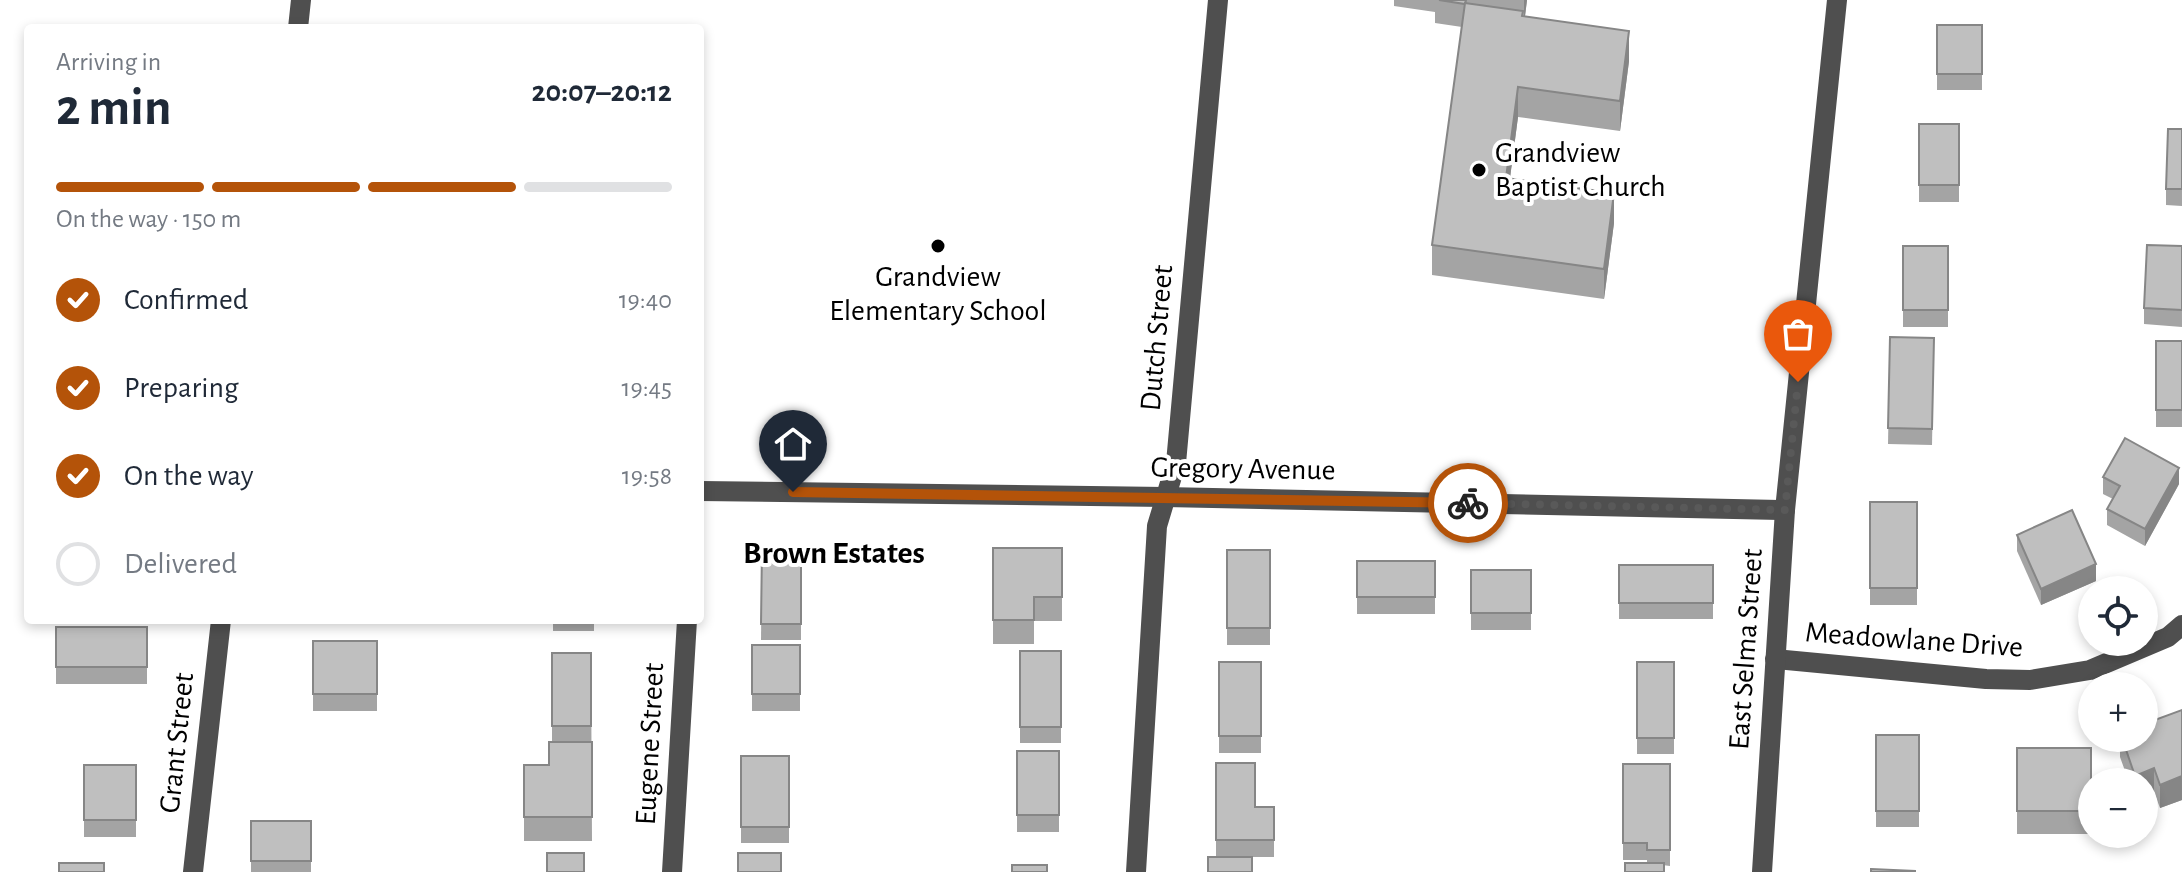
<!DOCTYPE html>
<html lang="en">
<head>
<meta charset="utf-8">
<style>
  body { margin:0; font-family:"Alegreya Sans",sans-serif; background:#f2f2f3; color:#1f2937; height:100vh; display:flex; flex-direction:column; font-size:30px; white-space:nowrap }
  * { box-sizing:border-box; margin:0 }
  p { font-size:26px; color:#747a83 }
  .icon { flex:none; width:44px; height:44px; fill:none; stroke:currentColor; stroke-width:2; stroke-linecap:round; stroke-linejoin:round }
  .map { position:relative; flex:1; overflow:hidden }
  .side { position:absolute; left:24px; top:24px; width:680px; height:600px; display:flex; flex-direction:column; background:#fff; border-radius:8px; box-shadow:0 4px 12px #0003 }
  .side>* { flex:none }
  .controls { position:absolute; left:2078px; top:576px; display:grid; gap:16px }
  .controls a { display:grid; place-items:center; width:80px; height:80px; border-radius:50%; background:#fff; box-shadow:0 4px 12px #0003; font-size:40px }
  .pin { position:absolute; display:grid; place-items:center; width:68px; height:68px; color:#fff; margin:-82px -34px; border-radius:50% 50% 50% 0; rotate:-45deg; box-shadow:0 0 8px #0007 }
  .pin .icon { rotate:45deg }
  .courier { position:absolute; display:grid; place-items:center; width:80px; height:80px; margin:-40px; border:6px solid #b45309; border-radius:50%; background:#fff; color:#222; box-shadow:0 2px 10px #0007 }
  .overview em { font-style:normal; font-weight:700 }
  .overview div { display:flex; flex-direction:column-reverse }
  .overview { display:flex; align-items:center; justify-content:space-between; height:136px; padding:0 32px }
  h1 { font-size:52px; font-weight:700; line-height:60px }
  .bar { display:grid; grid-template-columns:repeat(4,1fr); gap:12px 8px; align-content:center; height:96px; padding:0 32px }
  .bar i { height:10px; border-radius:6px; background:#e0e1e3 }
  .bar .on { background:#b45309 }
  .bar p { grid-column:span 4 }
  ol { padding:0 32px; list-style:none }
  li { display:flex; align-items:center; gap:24px; height:88px }
  li p { margin-inline-start:auto }
  li .icon { padding:8px; border-radius:50%; background:#b45309; color:#fff; stroke-width:4 }
  li:last-child { color:#747a83 }
  li i { width:44px; height:44px; border:4px solid #e0e1e3; border-radius:50% }
  .map>svg:first-child { display:block }
  .lines { fill:none; stroke-linecap:round; stroke-linejoin:round }
  .minor { stroke:#4f4f4f; stroke-width:20 }
  .wall { fill:#a4a4a4 }
  .shaded-wall { fill:#868686 }
  .building { fill:#bfbfbf; stroke:#868686; stroke-width:2 }
  .done { stroke:#595959; stroke-width:8; stroke-dasharray:0 14.4 }
  .route { stroke:#b45309; stroke-width:10 }
  .poi-dot { fill:#000; stroke:#fff; stroke-width:3 }
  .labels { text-anchor:middle; dominant-baseline:central; stroke-width:8; stroke-linejoin:round; paint-order:stroke }
  .poi-label { font-size:30px; fill:#000; stroke:#fff; text-anchor:start }
  .street-label { font-size:30px; fill:#000; stroke:#fff }
  .neighbourhood-label { font-size:32px; font-weight:bold; fill:#000; stroke:#fff }
</style>
</head>
<body>
<div class="map">
<svg width="2182" height="872" viewBox="0 0 2182 872">
  <rect width="100%" height="100%" fill="#fff"/>
  <g class="lines">
    <g class="minor">
      <path d="M 298,28 L 301,0"/>
      <path d="M 700,491 L 1165,497 L 1785,510"/>
      <path d="M 1775,659 L 1986,679 L 2030,680 L 2090,670 L 2168,637 L 2182,625"/>
      <path d="M 193,872 L 221,620"/>
      <path d="M 672,872 L 687,620"/>
      <path d="M 1136,872 L 1157,526 L 1176,463 L 1218,0"/>
      <path d="M 1762,872 L 1785,510 L 1837,0"/>
    </g>
  </g>
  <g class="wall">
    <path d="M 1394,0 L 1527,0 L 1525,16 L 1629,61 L 1620,131 L 1518,117 L 1510,178 L 1614,223 L 1604,299 L 1432,275 L 1432,245 L 1462,27 L 1435,23 L 1435,12 L 1394,6 Z"/>
    <rect x="1937" y="25" width="45" height="65"/>
    <rect x="1919" y="124" width="40" height="78"/>
    <path d="M 2182,129 L 2182,206 L 2166,205 L 2166,189 Z"/>
    <rect x="1903" y="246" width="45" height="81"/>
    <path d="M 2182,246 L 2182,327 L 2144,324 L 2144,308 Z"/>
    <path d="M 1890,337 L 1934,338 L 1932,445 L 1888,444 Z"/>
    <rect x="2156" y="341" width="26" height="86"/>
    <path d="M 2103,477 L 2179,484 L 2145,546 L 2107,525 L 2107,509 L 2113,499 L 2103,494 Z"/>
    <rect x="1870" y="502" width="47" height="103"/>
    <path d="M 2017,535 L 2096,581 L 2041,605 L 2017,551 Z"/>
    <path d="M 762,547 L 801,547 L 801,640 L 761,640 Z"/>
    <path d="M 993,548 L 1062,548 L 1062,621 L 1034,621 L 1034,644 L 993,644 Z"/>
    <rect x="1227" y="550" width="43" height="95"/>
    <rect x="1357" y="561" width="78" height="53"/>
    <rect x="1619" y="565" width="94" height="54"/>
    <rect x="1471" y="570" width="60" height="60"/>
    <rect x="553" y="620" width="41" height="11"/>
    <rect x="56" y="627" width="91" height="57"/>
    <rect x="313" y="641" width="64" height="70"/>
    <rect x="752" y="645" width="48" height="66"/>
    <rect x="1020" y="651" width="41" height="92"/>
    <path d="M 552,653 L 591,653 L 592,841 L 524,841 L 524,765 L 549,765 L 552,742 Z"/>
    <rect x="1219" y="662" width="42" height="91"/>
    <rect x="1637" y="662" width="37" height="92"/>
    <path d="M 2182,710 L 2182,800 L 2160,808 L 2154,792 L 2144,782 L 2129,782 L 2120,757 L 2120,738 L 2144,738 Z"/>
    <rect x="1876" y="735" width="43" height="92"/>
    <rect x="2017" y="748" width="74" height="86"/>
    <rect x="1017" y="751" width="42" height="81"/>
    <rect x="741" y="756" width="48" height="87"/>
    <path d="M 1216,763 L 1255,807 L 1274,807 L 1274,857 L 1216,857 Z"/>
    <path d="M 1623,764 L 1670,764 L 1670,866 L 1647,863 L 1647,860 L 1623,860 Z"/>
    <rect x="84" y="765" width="52" height="72"/>
    <rect x="251" y="821" width="60" height="51"/>
  </g>
  <g class="shaded-wall">
    <path d="M 1524,0 L 1527,0 L 1524,24 Z"/>
    <path d="M 1629,31 L 1629,61 L 1620,131 L 1620,101 Z"/>
    <path d="M 1518,87 L 1518,117 L 1506,208 L 1506,178 Z"/>
    <path d="M 1614,193 L 1614,223 L 1604,299 L 1604,269 Z"/>
    <path d="M 2179,468 L 2179,484 L 2145,546 L 2145,529 Z"/>
    <path d="M 2096,564 L 2096,581 L 2041,605 L 2041,589 Z"/>
    <path d="M 2154,768 L 2154,792 L 2144,796 L 2144,782 L 2135,782 L 2135,776 Z"/>
    <path d="M 2182,776 L 2182,800 L 2160,808 L 2160,785 Z"/>
  </g>
  <g class="building">
    <path d="M 1439,0 L 1466,0 L 1465,4 Z"/>
    <path d="M 1465,3 L 1523,11 L 1522,16 L 1629,31 L 1620,101 L 1518,87 L 1506,178 L 1614,193 L 1604,269 L 1432,245 Z"/>
    <rect x="1937" y="25" width="45" height="49"/>
    <rect x="1919" y="124" width="40" height="61"/>
    <path d="M 2168,129 L 2182,129 L 2182,189 L 2166,189 Z"/>
    <path d="M 2147,245 L 2182,246 L 2182,310 L 2144,308 Z"/>
    <rect x="1903" y="246" width="45" height="64"/>
    <path d="M 1890,337 L 1934,338 L 1932,429 L 1888,428 Z"/>
    <rect x="2156" y="341" width="26" height="69"/>
    <path d="M 2125,438 L 2179,468 L 2145,529 L 2107,509 L 2120,486 L 2103,477 Z"/>
    <rect x="1870" y="502" width="47" height="86"/>
    <path d="M 2072,510 L 2096,564 L 2041,589 L 2017,535 Z"/>
    <path d="M 762,547 L 801,547 L 801,624 L 761,624 Z"/>
    <path d="M 993,548 L 1062,548 L 1062,597 L 1034,597 L 1034,620 L 993,620 Z"/>
    <rect x="1227" y="550" width="43" height="78"/>
    <rect x="1357" y="561" width="78" height="36"/>
    <rect x="1619" y="565" width="94" height="38"/>
    <rect x="1471" y="570" width="60" height="43"/>
    <rect x="56" y="627" width="91" height="40"/>
    <rect x="313" y="641" width="64" height="53"/>
    <rect x="752" y="645" width="48" height="49"/>
    <rect x="1020" y="651" width="41" height="76"/>
    <rect x="552" y="653" width="39" height="73"/>
    <rect x="1219" y="662" width="42" height="74"/>
    <rect x="1637" y="662" width="37" height="76"/>
    <path d="M 2182,710 L 2182,776 L 2160,785 L 2154,768 L 2135,776 L 2122,738 L 2144,738 L 2144,724 Z"/>
    <rect x="1876" y="735" width="43" height="76"/>
    <path d="M 549,742 L 592,742 L 592,817 L 524,817 L 524,765 L 549,765 Z"/>
    <rect x="2017" y="748" width="74" height="63"/>
    <rect x="1017" y="751" width="42" height="64"/>
    <rect x="741" y="756" width="48" height="71"/>
    <path d="M 1216,763 L 1255,763 L 1255,807 L 1274,807 L 1274,840 L 1216,840 Z"/>
    <path d="M 1623,764 L 1670,764 L 1670,850 L 1647,850 L 1647,843 L 1623,843 Z"/>
    <rect x="84" y="765" width="52" height="55"/>
    <rect x="251" y="821" width="60" height="40"/>
    <rect x="547" y="853" width="37" height="19"/>
    <rect x="738" y="853" width="43" height="19"/>
    <rect x="1208" y="857" width="44" height="15"/>
    <rect x="59" y="863" width="45" height="9"/>
    <rect x="1625" y="863" width="39" height="9"/>
    <rect x="1012" y="865" width="35" height="7"/>
    <path d="M 1871,869 L 1915,871 L 1915,872 L 1871,872 Z"/>
  </g>
  <g class="lines">
    <path class="done" d="M 1468,503 L 1785,510 L 1798,382"/>
    <path class="route" d="M 793,492 L 1468,503"/>
  </g>
  <g class="poi-dot">
    <circle cx="1479" cy="170" r="8"/>
    <circle cx="938" cy="246" r="8"/>
  </g>
  <g class="labels">
    <g class="poi-label">
      <text x="1495" y="153">Grandview<tspan x="1495" dy="34">Baptist Church</tspan></text>
      <text x="938" y="277" text-anchor="middle">Grandview<tspan x="938" dy="34">Elementary School</tspan></text>
    </g>
    <g class="street-label">
      <text transform="translate(1157 338) rotate(-85)">Dutch Street</text>
      <text transform="translate(1243 469) rotate(1)">Gregory Avenue</text>
      <text transform="translate(1914 640) rotate(4)">Meadowlane Drive</text>
      <text transform="translate(1746 649) rotate(-86)">East Selma Street</text>
      <text transform="translate(177 743) rotate(-84)">Grant Street</text>
      <text transform="translate(650 744) rotate(-87)">Eugene Street</text>
    </g>
    <g class="neighbourhood-label">
      <text x="834" y="553">Brown Estates</text>
    </g>
  </g>
</svg>
<div class="controls">
<a><svg class="icon" aria-label="locate" viewBox="0 0 24 24"><circle cx="12" cy="12" r="6"/><path d="M12 2v4M12 18v4M2 12h4M18 12h4"/></svg></a>
<a>+</a>
<a>−</a>
</div>
<div class="pin" style="left:1798px;top:382px;background:#ea580c"><svg class="icon" aria-label="bag" viewBox="0 0 24 24"><path d="M5 8h14l-1 12H6zM9 8a3 3 0 0 1 6 0"/></svg></div>
<div class="pin" style="left:793px;top:492px;background:#1f2937"><svg class="icon" aria-label="home" viewBox="0 0 24 24"><path d="M3 11l9-7 9 7M6 9v11h12V9"/></svg></div>
<div class="courier" style="left:1468px;top:503px"><svg class="icon" aria-label="bike" viewBox="0 0 24 24"><circle cx="6" cy="16" r="4"/><circle cx="18" cy="16" r="4"/><path d="M6 16l4-8h5l3 8M10 8l3 8H6M13 5h3"/></svg></div>
<section class="side">
<div class="overview"><div><h1>2 min</h1><p>Arriving in</p></div><em>20:07–20:12</em></div>
<div class="bar"><i class="on"></i><i class="on"></i><i class="on"></i><i></i><p>On the way · 150 m</p></div>
<ol>
<li><svg class="icon" aria-label="check" viewBox="0 0 24 24"><path d="M5 12l5 5 9-10"/></svg>Confirmed<p>19:40</p></li>
<li><svg class="icon" aria-label="check" viewBox="0 0 24 24"><path d="M5 12l5 5 9-10"/></svg>Preparing<p>19:45</p></li>
<li><svg class="icon" aria-label="check" viewBox="0 0 24 24"><path d="M5 12l5 5 9-10"/></svg>On the way<p>19:58</p></li>
<li><i></i>Delivered</li>
</ol>
</section>
</div>
</body>
</html>
